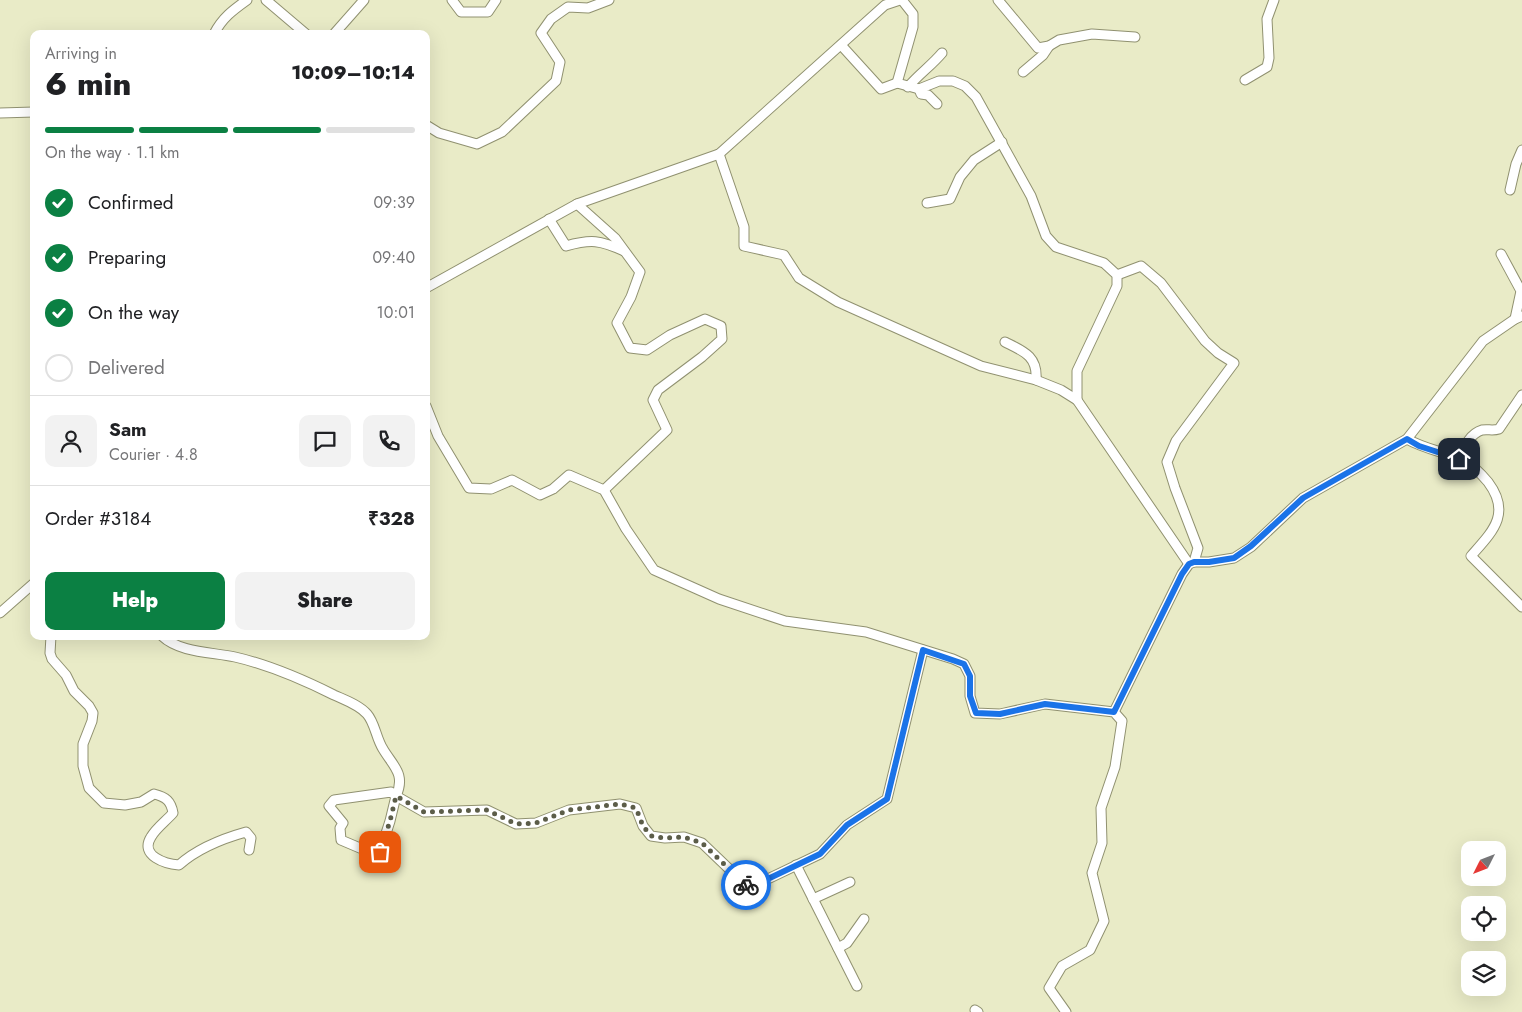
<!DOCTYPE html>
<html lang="en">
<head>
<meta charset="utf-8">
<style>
  body { margin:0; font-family:Jost,sans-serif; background:#f2f2f2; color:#202124; height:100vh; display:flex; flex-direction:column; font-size:19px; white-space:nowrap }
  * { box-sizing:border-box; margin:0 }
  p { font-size:16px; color:#757577 }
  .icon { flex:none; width:28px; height:28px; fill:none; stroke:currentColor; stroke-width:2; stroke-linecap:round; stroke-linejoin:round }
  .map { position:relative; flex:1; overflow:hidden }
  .panel { position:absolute; left:30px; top:30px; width:400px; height:610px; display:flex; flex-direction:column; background:#fff; border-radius:10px; box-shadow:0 5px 20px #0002 }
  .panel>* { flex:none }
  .needle { width:32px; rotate:228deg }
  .fabs { position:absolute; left:1461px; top:841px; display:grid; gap:10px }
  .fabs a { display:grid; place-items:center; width:45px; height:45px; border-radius:10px; background:#fff; box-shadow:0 5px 20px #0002; font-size:25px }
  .pin { position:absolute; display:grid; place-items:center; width:42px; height:42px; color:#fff; margin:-21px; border-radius:10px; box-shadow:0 2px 8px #0006 }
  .courier { position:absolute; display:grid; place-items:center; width:50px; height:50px; margin:-25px; border:4px solid #1a73e8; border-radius:50%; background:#fff; color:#222; box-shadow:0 1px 6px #0007 }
  .overview em { font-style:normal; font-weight:800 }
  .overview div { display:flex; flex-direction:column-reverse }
  .overview { display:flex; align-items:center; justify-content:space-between; height:85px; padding:0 15px }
  h1 { font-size:32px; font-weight:800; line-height:38px }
  .bar { display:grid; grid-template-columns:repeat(4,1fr); gap:8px 5px; align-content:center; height:60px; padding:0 15px }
  .bar i { height:6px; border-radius:4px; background:#e0e0e0 }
  .bar .selected { background:#0b8043 }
  .bar p { grid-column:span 4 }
  .line { display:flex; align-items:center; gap:12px; padding:0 15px; border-top:1px solid #e0e0e0 }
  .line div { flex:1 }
  .round { display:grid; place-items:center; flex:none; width:52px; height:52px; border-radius:10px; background:#f2f2f2 }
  ol { padding:0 15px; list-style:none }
  li { display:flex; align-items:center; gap:15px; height:55px }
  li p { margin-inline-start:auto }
  li .icon { padding:5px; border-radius:50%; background:#0b8043; color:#fff; stroke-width:4 }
  li:last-child { color:#757577 }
  li i { width:28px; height:28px; border:2px solid #e0e0e0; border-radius:50% }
  .cta { display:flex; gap:10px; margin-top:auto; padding:10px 15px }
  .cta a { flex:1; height:58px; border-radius:10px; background:#0b8043; color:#fff; font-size:20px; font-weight:800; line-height:58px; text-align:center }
  .cta a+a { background:#f2f2f2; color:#202124 }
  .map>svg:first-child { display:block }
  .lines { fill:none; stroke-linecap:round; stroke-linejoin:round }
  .minor-casing { stroke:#909170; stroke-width:11 }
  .minor { stroke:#fff; stroke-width:9 }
  .done { stroke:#5c5d49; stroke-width:5; stroke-dasharray:0 9 }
  .route { stroke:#1a73e8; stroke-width:6 }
</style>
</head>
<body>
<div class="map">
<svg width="1522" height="1012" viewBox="0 0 1522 1012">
  <rect width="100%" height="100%" fill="#e9ebc7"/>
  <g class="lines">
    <defs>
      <g id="minor">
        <path d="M 266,0 L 306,34"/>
        <path d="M 452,0 L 461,12 L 488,12 L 496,0"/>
        <path d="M 902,0 L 913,14 L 913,27 L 897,83 L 919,89 L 939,81 L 953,81 L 965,86 L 976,97 L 1031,196 L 1046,236 L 1056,247 L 1104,263 L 1117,275 L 1117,286 L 1077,371 L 1077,400"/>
        <path d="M 998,0 L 1038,48 L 1049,46 L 1059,40 L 1092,34 L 1135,37"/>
        <path d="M 214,34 C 222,18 233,10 247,0"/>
        <path d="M 334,34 L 364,0"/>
        <path d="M 841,45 L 881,89 L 897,83"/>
        <path d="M 1023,72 L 1043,55 L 1049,46"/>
        <path d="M 1245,80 L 1267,67 L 1269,58 L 1267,19 L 1274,0"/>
        <path d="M 908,87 C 919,74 931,66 942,53"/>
        <path d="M 919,89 L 921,94 L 928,95 L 937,104"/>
        <path d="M 0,113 L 34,112"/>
        <path d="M 426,125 L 439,133 L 477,144 L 502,132 L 556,81 L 560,62 L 541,33 L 551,19 L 568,7 L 588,8 L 609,0"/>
        <path d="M 719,154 L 744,227 L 744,246 L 784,255 L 799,278 L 838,302 L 981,366 L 1036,380 L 1061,390 L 1077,400 L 1189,564"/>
        <path d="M 1510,190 L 1516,164 L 1522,150"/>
        <path d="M 927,203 L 950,199 L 960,177 L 974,160 L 1002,142"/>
        <path d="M 577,204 L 615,238 L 640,272 L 631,297 L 617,323 L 630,348 L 647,350 L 670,335 L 705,319 L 721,326 L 722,339 L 702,357 L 658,390 L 653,400 L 667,430 L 604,490"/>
        <path d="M 549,219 L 566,246 C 591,239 600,240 624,251"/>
        <path d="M 1501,254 L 1521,291 L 1515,319"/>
        <path d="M 1117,275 L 1141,266 L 1161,283 L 1205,341 L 1218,353 L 1234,363 L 1176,441 L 1167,462 L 1175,488 L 1198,548 L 1194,562"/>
        <path d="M 426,288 L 577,204 L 719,154 L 885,5 L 900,0"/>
        <path d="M 1005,342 C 1023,351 1038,356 1036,380"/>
        <path d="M 426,406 L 438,436 L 469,488 L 491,489 L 512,480 L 540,495 L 553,489 L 569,475 L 604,490 L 626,529 L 654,570 L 719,599 L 785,621 L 866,632 L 953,659 L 964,664 L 970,676 L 970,696 L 975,713 L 1000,714 L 1045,704 L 1114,712 L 1122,721 L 1115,767 L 1101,808 L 1102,843 L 1092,873 L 1104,921 L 1090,950 L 1062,966 L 1049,988 L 1066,1012"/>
        <path d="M 1407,439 C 1426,450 1447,452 1465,461 C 1474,466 1482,475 1488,482 C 1512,514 1492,532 1471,556 L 1522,607"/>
        <path d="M 1459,459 C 1464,448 1469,434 1482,430 C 1488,429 1493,431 1499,429 L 1522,395"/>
        <path d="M 0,613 L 34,583"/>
        <path d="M 51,636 L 50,653 L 52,659 L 66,675 L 74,691 L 89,706 L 93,713 L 92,721 L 83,744 L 83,766 L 89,788 L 104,803 L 125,805 L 141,802 L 154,794 C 166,797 171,801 173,813 C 166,821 156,828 151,837 C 139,856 166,864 179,865 C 198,848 221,839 246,832 L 251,838 L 249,850"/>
        <path d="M 162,636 C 180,653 212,652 235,657 C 270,665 302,679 334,695 C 345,700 359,705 367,714 C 375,723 376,738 383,749 C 393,766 406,774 396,796 L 424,812 L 487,810 L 516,824 L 536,823 L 569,810 L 620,804 L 636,808 L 643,826 L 651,836 L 665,838 L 684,837 L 702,843 L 749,888 L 820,854 L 847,825 L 887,799 L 923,650"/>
        <path d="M 1114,712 L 1182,574 L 1189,564 L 1194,562 L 1209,562 L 1234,558 L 1251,547 L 1303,498 L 1407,439 L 1483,341 L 1515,319 L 1522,316"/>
        <path d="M 391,792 L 396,796 L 390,821 L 380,852 L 374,854 L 341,840 L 340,828 L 343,823 L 329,806 L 334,800 Z"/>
        <path d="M 796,865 L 857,986"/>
        <path d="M 813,899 L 850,882"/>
        <path d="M 838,948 L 847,943 L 864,919"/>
        <path d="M 975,1010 L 978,1012"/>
      </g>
    </defs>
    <use href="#minor" class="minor-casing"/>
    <use href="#minor" class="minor"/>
  </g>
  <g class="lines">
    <path class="done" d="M 380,852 L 390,821 L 396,796 L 424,812 L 487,810 L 516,824 L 536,823 L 569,810 L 620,804 L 636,808 L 643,826 L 651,836 L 665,838 L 684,837 L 702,843 L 746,885"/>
    <path class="route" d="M 746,885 L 749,888 L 820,854 L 847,825 L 887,799 L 923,650 L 964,664 L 970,676 L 970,696 L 976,713 L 1000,714 L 1045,704 L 1114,712 L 1182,574 L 1189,564 L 1194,562 L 1209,562 L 1234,558 L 1251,546 L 1303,498 L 1407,439 L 1419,446 L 1459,459"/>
  </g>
</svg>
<div class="fabs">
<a><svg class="needle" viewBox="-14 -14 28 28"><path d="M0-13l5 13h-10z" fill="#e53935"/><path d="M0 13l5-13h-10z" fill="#757577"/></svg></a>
<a><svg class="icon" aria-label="locate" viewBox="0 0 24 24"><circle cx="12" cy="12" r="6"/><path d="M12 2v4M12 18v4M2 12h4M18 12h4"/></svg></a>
<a><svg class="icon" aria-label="layers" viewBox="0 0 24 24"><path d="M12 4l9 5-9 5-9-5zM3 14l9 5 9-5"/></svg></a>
</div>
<div class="pin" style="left:380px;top:852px;background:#ea580c"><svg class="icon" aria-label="bag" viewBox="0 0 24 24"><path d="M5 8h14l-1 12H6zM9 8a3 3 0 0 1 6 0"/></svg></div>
<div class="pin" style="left:1459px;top:459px;background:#1f2937"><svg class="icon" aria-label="home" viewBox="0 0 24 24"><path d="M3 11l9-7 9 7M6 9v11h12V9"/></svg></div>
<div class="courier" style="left:746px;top:885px"><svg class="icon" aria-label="bike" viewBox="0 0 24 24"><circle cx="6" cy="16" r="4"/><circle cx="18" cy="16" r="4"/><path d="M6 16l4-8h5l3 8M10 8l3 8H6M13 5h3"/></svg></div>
<section class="panel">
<div class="overview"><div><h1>6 min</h1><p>Arriving in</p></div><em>10:09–10:14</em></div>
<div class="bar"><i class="selected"></i><i class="selected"></i><i class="selected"></i><i></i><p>On the way · 1.1 km</p></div>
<ol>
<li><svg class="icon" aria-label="check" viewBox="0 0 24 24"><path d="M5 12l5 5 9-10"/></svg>Confirmed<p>09:39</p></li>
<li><svg class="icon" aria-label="check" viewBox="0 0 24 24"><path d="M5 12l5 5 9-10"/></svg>Preparing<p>09:40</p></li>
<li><svg class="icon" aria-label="check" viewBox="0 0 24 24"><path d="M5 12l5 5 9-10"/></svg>On the way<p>10:01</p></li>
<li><i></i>Delivered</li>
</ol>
<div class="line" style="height:90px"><a class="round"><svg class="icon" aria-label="person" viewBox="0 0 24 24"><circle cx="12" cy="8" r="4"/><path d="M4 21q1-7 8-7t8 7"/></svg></a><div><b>Sam</b><p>Courier · 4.8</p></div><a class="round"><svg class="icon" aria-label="chat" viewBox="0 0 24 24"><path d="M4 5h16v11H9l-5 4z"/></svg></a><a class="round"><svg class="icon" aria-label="phone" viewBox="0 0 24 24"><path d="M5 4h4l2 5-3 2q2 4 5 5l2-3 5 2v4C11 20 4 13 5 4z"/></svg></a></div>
<div class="line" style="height:65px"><div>Order #3184</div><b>₹328</b></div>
<div class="cta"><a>Help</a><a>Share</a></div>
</section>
</div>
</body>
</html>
